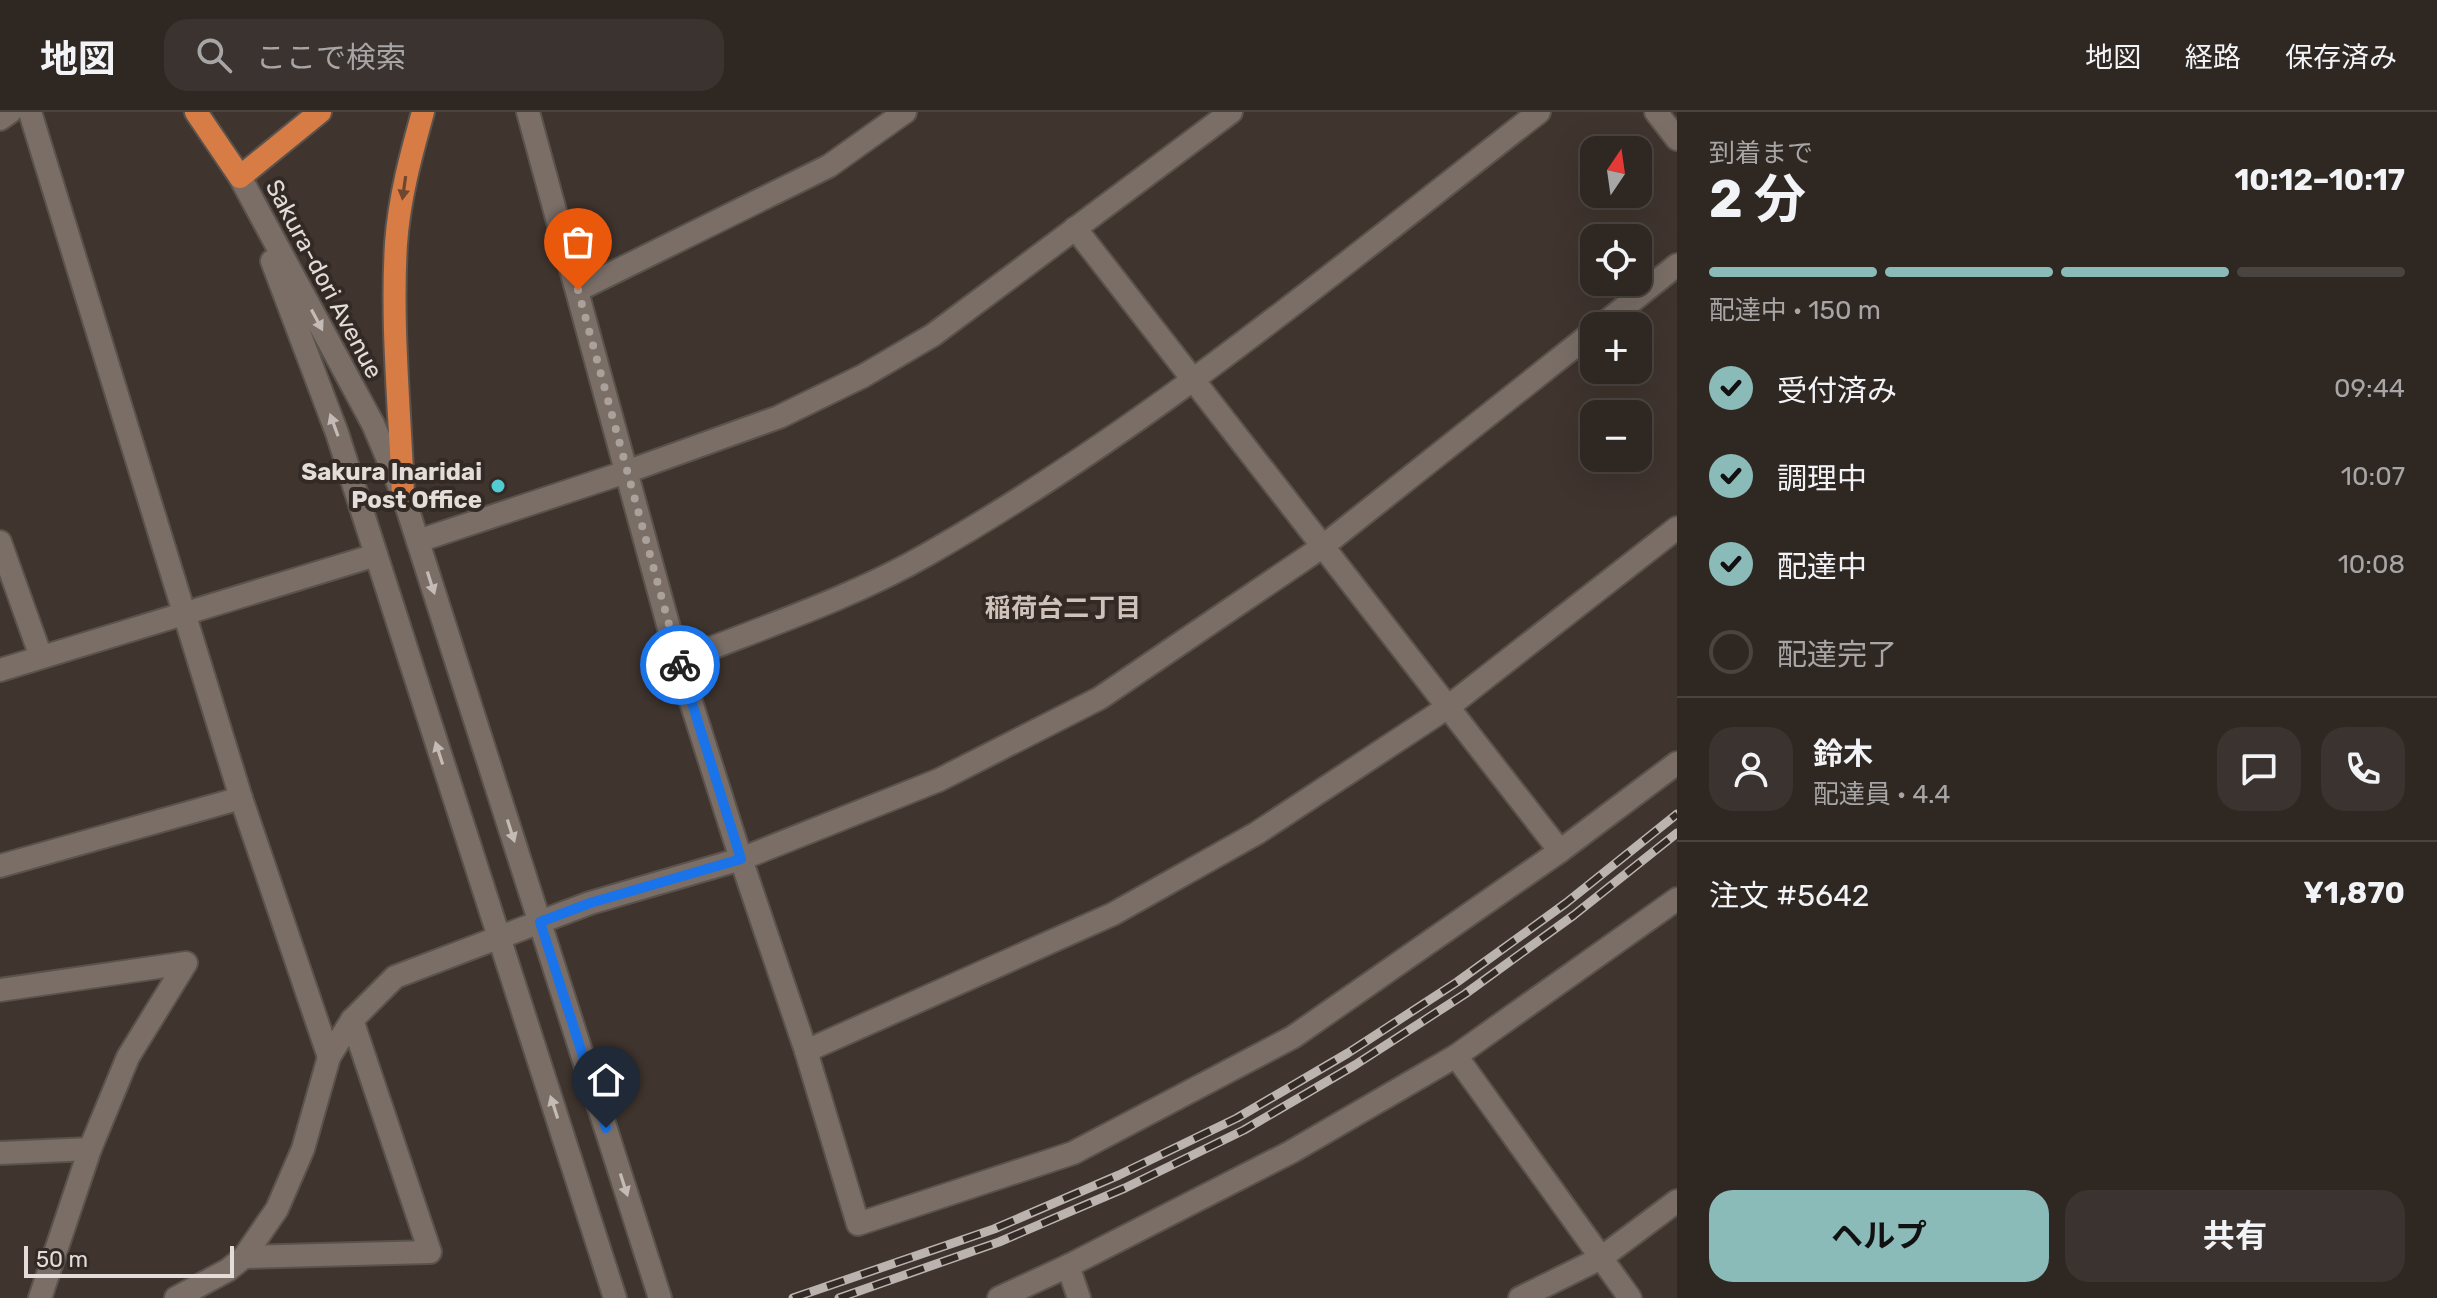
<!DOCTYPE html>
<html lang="ja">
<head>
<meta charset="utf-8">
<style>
  body { margin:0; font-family:Rubik,"Noto Sans JP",sans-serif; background:#3b332f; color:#f1f3f6; height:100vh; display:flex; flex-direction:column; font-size:30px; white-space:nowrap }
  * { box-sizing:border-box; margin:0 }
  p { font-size:26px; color:#a7a5a5 }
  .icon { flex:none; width:44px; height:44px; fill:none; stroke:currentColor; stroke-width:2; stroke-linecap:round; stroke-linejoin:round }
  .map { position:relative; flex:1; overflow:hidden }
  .drawer { display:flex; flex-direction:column; background:#2f2722; width:760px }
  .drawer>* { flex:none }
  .needle { width:52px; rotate:13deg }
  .buttons { position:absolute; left:1580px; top:24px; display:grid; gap:16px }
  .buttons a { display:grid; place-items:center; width:72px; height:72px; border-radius:16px; background:#2f2722; box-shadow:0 8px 32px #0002,0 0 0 2px #4a4440; font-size:40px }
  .scale { position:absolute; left:24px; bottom:20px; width:210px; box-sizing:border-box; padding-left:8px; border:4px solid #e3dcd8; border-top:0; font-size:22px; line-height:28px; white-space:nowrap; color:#e3dcd8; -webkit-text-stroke:6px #342a25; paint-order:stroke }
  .pin { position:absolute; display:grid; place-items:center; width:68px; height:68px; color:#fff; margin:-82px -34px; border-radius:50% 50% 50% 0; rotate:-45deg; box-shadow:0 0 8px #0007 }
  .pin .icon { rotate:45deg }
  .courier { position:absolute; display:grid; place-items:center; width:80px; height:80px; margin:-40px; border:6px solid #1a73e8; border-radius:50%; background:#fff; color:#222; box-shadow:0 2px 10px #0007 }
  .summary em { font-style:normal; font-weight:700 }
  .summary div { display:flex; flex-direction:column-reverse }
  .summary { display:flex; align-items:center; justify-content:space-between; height:136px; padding:0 32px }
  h1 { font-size:52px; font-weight:700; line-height:60px }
  .bar { display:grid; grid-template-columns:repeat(4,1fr); gap:12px 8px; align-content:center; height:96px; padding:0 32px }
  .bar i { height:10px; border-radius:6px; background:#4a4440 }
  .bar .selected { background:#8bbbb9 }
  .bar p { grid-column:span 4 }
  .line { display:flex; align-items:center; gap:20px; padding:0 32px; border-top:2px solid #4a4440 }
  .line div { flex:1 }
  .round { display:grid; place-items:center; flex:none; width:84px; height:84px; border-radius:24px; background:#3b332f }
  ol { padding:0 32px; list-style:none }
  li { display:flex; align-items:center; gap:24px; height:88px }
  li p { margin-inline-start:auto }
  li .icon { padding:8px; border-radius:50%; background:#8bbbb9; color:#111; stroke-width:4 }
  li:last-child { color:#a7a5a5 }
  li i { width:44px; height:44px; border:4px solid #4a4440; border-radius:50% }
  .primary-button { display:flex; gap:16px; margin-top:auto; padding:16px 32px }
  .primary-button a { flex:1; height:92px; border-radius:24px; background:#8bbbb9; color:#111; font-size:32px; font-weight:700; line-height:92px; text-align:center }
  .primary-button a+a { background:#3b332f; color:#f1f3f6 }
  header { display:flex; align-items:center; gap:48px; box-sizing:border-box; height:112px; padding:0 40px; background:#2f2722; border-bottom:2px solid #4a4440 }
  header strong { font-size:38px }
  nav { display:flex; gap:44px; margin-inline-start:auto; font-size:28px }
  .search { width:560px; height:72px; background:#3b332f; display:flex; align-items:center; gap:20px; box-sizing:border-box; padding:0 28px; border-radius:24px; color:#a7a5a5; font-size:30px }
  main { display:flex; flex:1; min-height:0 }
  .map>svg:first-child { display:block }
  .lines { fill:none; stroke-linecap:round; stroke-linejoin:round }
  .minor-casing { stroke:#5a524c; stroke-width:26 }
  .tertiary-casing { stroke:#5a524c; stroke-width:26 }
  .trunk-casing { stroke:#5a524c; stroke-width:26 }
  .minor { stroke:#7a6e67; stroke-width:22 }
  .tertiary { stroke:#7a6e67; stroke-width:22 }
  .trunk { stroke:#d67c44; stroke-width:22 }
  .rail-casing { stroke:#bbb3ae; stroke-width:9 }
  .rail { stroke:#342a25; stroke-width:6; stroke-dasharray:18; stroke-linecap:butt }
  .oneway { fill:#6d4730 }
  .oneway2 { fill:#c4bbb6 }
  .done { stroke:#aaa19c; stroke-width:8; stroke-dasharray:0 14.4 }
  .route { stroke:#1a73e8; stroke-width:10 }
  .poi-dot { fill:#51ccd2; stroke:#342a25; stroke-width:3 }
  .labels { text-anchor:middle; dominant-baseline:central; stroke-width:8; stroke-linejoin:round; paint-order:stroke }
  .street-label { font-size:24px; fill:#e3dcd8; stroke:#342a25 }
  .poi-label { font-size:24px; font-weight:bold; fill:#e3dcd8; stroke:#342a25; text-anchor:end }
  .neighbourhood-label { font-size:26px; font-weight:bold; fill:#cfc2bb; stroke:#342a25 }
</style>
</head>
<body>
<header>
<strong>地図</strong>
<div class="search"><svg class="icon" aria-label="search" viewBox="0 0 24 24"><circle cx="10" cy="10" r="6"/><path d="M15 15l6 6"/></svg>ここで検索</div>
<nav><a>地図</a><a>経路</a><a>保存済み</a></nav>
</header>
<main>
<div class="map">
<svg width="1677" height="1186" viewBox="0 0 1677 1186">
  <rect width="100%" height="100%" fill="#3f342e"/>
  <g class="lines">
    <defs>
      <g id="minor">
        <path d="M 30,0 L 241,686 L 329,945"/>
        <path d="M 528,0 L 678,549 L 741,747 L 806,939 L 858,1112 L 1073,1041 L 1293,925 L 1560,739 L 1677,651"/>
        <path d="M 1656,0 L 1677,27"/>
        <path d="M 0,7 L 10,0"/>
        <path d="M 1075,116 L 1560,739"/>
        <path d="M 578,178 L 829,54 L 905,0"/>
        <path d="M 418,429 L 626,360 L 779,305 L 863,264 L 933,223 L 1231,0"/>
        <path d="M 0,430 L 41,545"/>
        <path d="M 678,549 C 761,516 852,486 928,442 C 1147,317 1341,154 1539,0"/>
        <path d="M 0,558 L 376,443"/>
        <path d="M 0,754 L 241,686"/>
        <path d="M 0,878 L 186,851 L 128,945 L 90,1037 L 40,1186"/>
        <path d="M 806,939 L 1113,802 L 1257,721 L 1448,595 L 1677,416"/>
        <path d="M 1456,944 L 1630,1186"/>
        <path d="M 0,1041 L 90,1037"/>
        <path d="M 244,1145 L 430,1140 L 352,908"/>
        <path d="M 1068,1154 L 1079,1186"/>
        <path d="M 999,1186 L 1068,1154 L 1291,1040 L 1456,944 L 1677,787"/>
        <path d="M 1520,1186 L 1601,1146 L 1677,1089"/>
      </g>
      <g id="tertiary">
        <path d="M 240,65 L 373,312 L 403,383 L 660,1186"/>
        <path d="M 272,149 L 337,321 L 615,1186"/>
        <path d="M 1601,214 L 1677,153"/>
        <path d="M 176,1186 L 228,1158 L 244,1145 L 277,1097 L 303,1037 L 329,945 L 352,908 L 395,865 L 590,791 L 741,747 L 939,668 L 1100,586 L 1322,435 L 1594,219"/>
      </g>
      <g id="trunk">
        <path d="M 196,0 L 240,65 L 320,0"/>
        <path d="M 403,383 C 400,299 391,215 396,132 C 399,87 411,43 423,0"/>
      </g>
    </defs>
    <use href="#minor" class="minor-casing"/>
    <use href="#tertiary" class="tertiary-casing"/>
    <use href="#trunk" class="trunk-casing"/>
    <use href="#minor" class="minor"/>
    <use href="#tertiary" class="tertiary"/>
    <use href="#trunk" class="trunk"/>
    <defs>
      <g id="rail">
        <path d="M 793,1186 L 994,1117 L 1119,1063 L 1237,1006 L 1348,941 L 1457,870 L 1566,791 L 1677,702"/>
        <path d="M 839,1186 L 999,1130 L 1125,1076 L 1244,1018 L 1355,953 L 1465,882 L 1574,803 L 1677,721"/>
      </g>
    </defs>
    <use href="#rail" class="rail-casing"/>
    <use href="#rail" class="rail"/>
  </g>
  <defs><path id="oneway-solid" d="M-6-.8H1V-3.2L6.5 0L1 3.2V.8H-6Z" transform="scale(2)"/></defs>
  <use class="oneway" href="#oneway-solid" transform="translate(404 76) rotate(98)"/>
  <g class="oneway2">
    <use href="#oneway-solid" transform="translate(317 208) rotate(62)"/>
    <use href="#oneway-solid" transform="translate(334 313) rotate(-110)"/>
    <use href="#oneway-solid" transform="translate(431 471) rotate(72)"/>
    <use href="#oneway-solid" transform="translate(439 641) rotate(-108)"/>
    <use href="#oneway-solid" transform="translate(511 719) rotate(72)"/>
    <use href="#oneway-solid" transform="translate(554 995) rotate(-108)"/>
    <use href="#oneway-solid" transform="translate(624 1073) rotate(72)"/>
  </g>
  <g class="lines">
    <path class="done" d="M 578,178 L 680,553"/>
    <path class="route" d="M 606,1016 L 540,810 L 590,791 L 741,747 L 680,553"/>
  </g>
  <circle class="poi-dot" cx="498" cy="374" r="8"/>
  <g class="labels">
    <g class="street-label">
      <text transform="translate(324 167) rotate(62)">Sakura-dori Avenue</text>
    </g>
    <g class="poi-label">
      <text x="482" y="360">Sakura Inaridai<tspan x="482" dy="28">Post Office</tspan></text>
    </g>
    <g class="neighbourhood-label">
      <text x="1063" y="496">稲荷台二丁目</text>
    </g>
  </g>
</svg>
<div class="buttons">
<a><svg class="needle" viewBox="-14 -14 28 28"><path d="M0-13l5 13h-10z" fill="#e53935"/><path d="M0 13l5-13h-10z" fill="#a7a5a5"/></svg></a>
<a><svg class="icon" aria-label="locate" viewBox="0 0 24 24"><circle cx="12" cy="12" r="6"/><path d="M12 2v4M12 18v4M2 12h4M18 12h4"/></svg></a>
<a>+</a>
<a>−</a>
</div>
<div class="scale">50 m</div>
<div class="pin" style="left:578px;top:178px;background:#ea580c"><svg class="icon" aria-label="bag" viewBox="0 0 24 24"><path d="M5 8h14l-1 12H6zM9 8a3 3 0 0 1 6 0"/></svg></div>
<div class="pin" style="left:606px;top:1016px;background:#1f2937"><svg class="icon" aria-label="home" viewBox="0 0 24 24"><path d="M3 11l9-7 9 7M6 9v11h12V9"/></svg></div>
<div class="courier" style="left:680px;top:553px"><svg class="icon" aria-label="bike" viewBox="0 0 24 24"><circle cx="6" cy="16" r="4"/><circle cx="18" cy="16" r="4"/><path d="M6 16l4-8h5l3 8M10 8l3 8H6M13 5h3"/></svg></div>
</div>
<section class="drawer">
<div class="summary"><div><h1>2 分</h1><p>到着まで</p></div><em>10:12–10:17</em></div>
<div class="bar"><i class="selected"></i><i class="selected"></i><i class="selected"></i><i></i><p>配達中 · 150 m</p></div>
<ol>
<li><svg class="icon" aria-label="check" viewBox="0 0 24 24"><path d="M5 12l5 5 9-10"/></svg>受付済み<p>09:44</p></li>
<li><svg class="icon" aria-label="check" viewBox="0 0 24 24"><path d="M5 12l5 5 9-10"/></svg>調理中<p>10:07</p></li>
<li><svg class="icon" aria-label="check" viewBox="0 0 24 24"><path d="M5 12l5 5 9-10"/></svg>配達中<p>10:08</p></li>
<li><i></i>配達完了</li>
</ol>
<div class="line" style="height:144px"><a class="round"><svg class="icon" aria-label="person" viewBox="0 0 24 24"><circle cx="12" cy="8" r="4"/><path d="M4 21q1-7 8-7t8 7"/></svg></a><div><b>鈴木</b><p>配達員 · 4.4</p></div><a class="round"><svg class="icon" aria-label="chat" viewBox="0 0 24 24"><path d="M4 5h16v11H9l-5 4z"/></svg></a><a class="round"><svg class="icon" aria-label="phone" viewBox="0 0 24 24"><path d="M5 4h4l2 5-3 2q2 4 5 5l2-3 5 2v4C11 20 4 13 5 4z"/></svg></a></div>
<div class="line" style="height:104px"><div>注文 #5642</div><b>¥1,870</b></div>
<div class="primary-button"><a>ヘルプ</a><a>共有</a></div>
</section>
</main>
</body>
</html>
